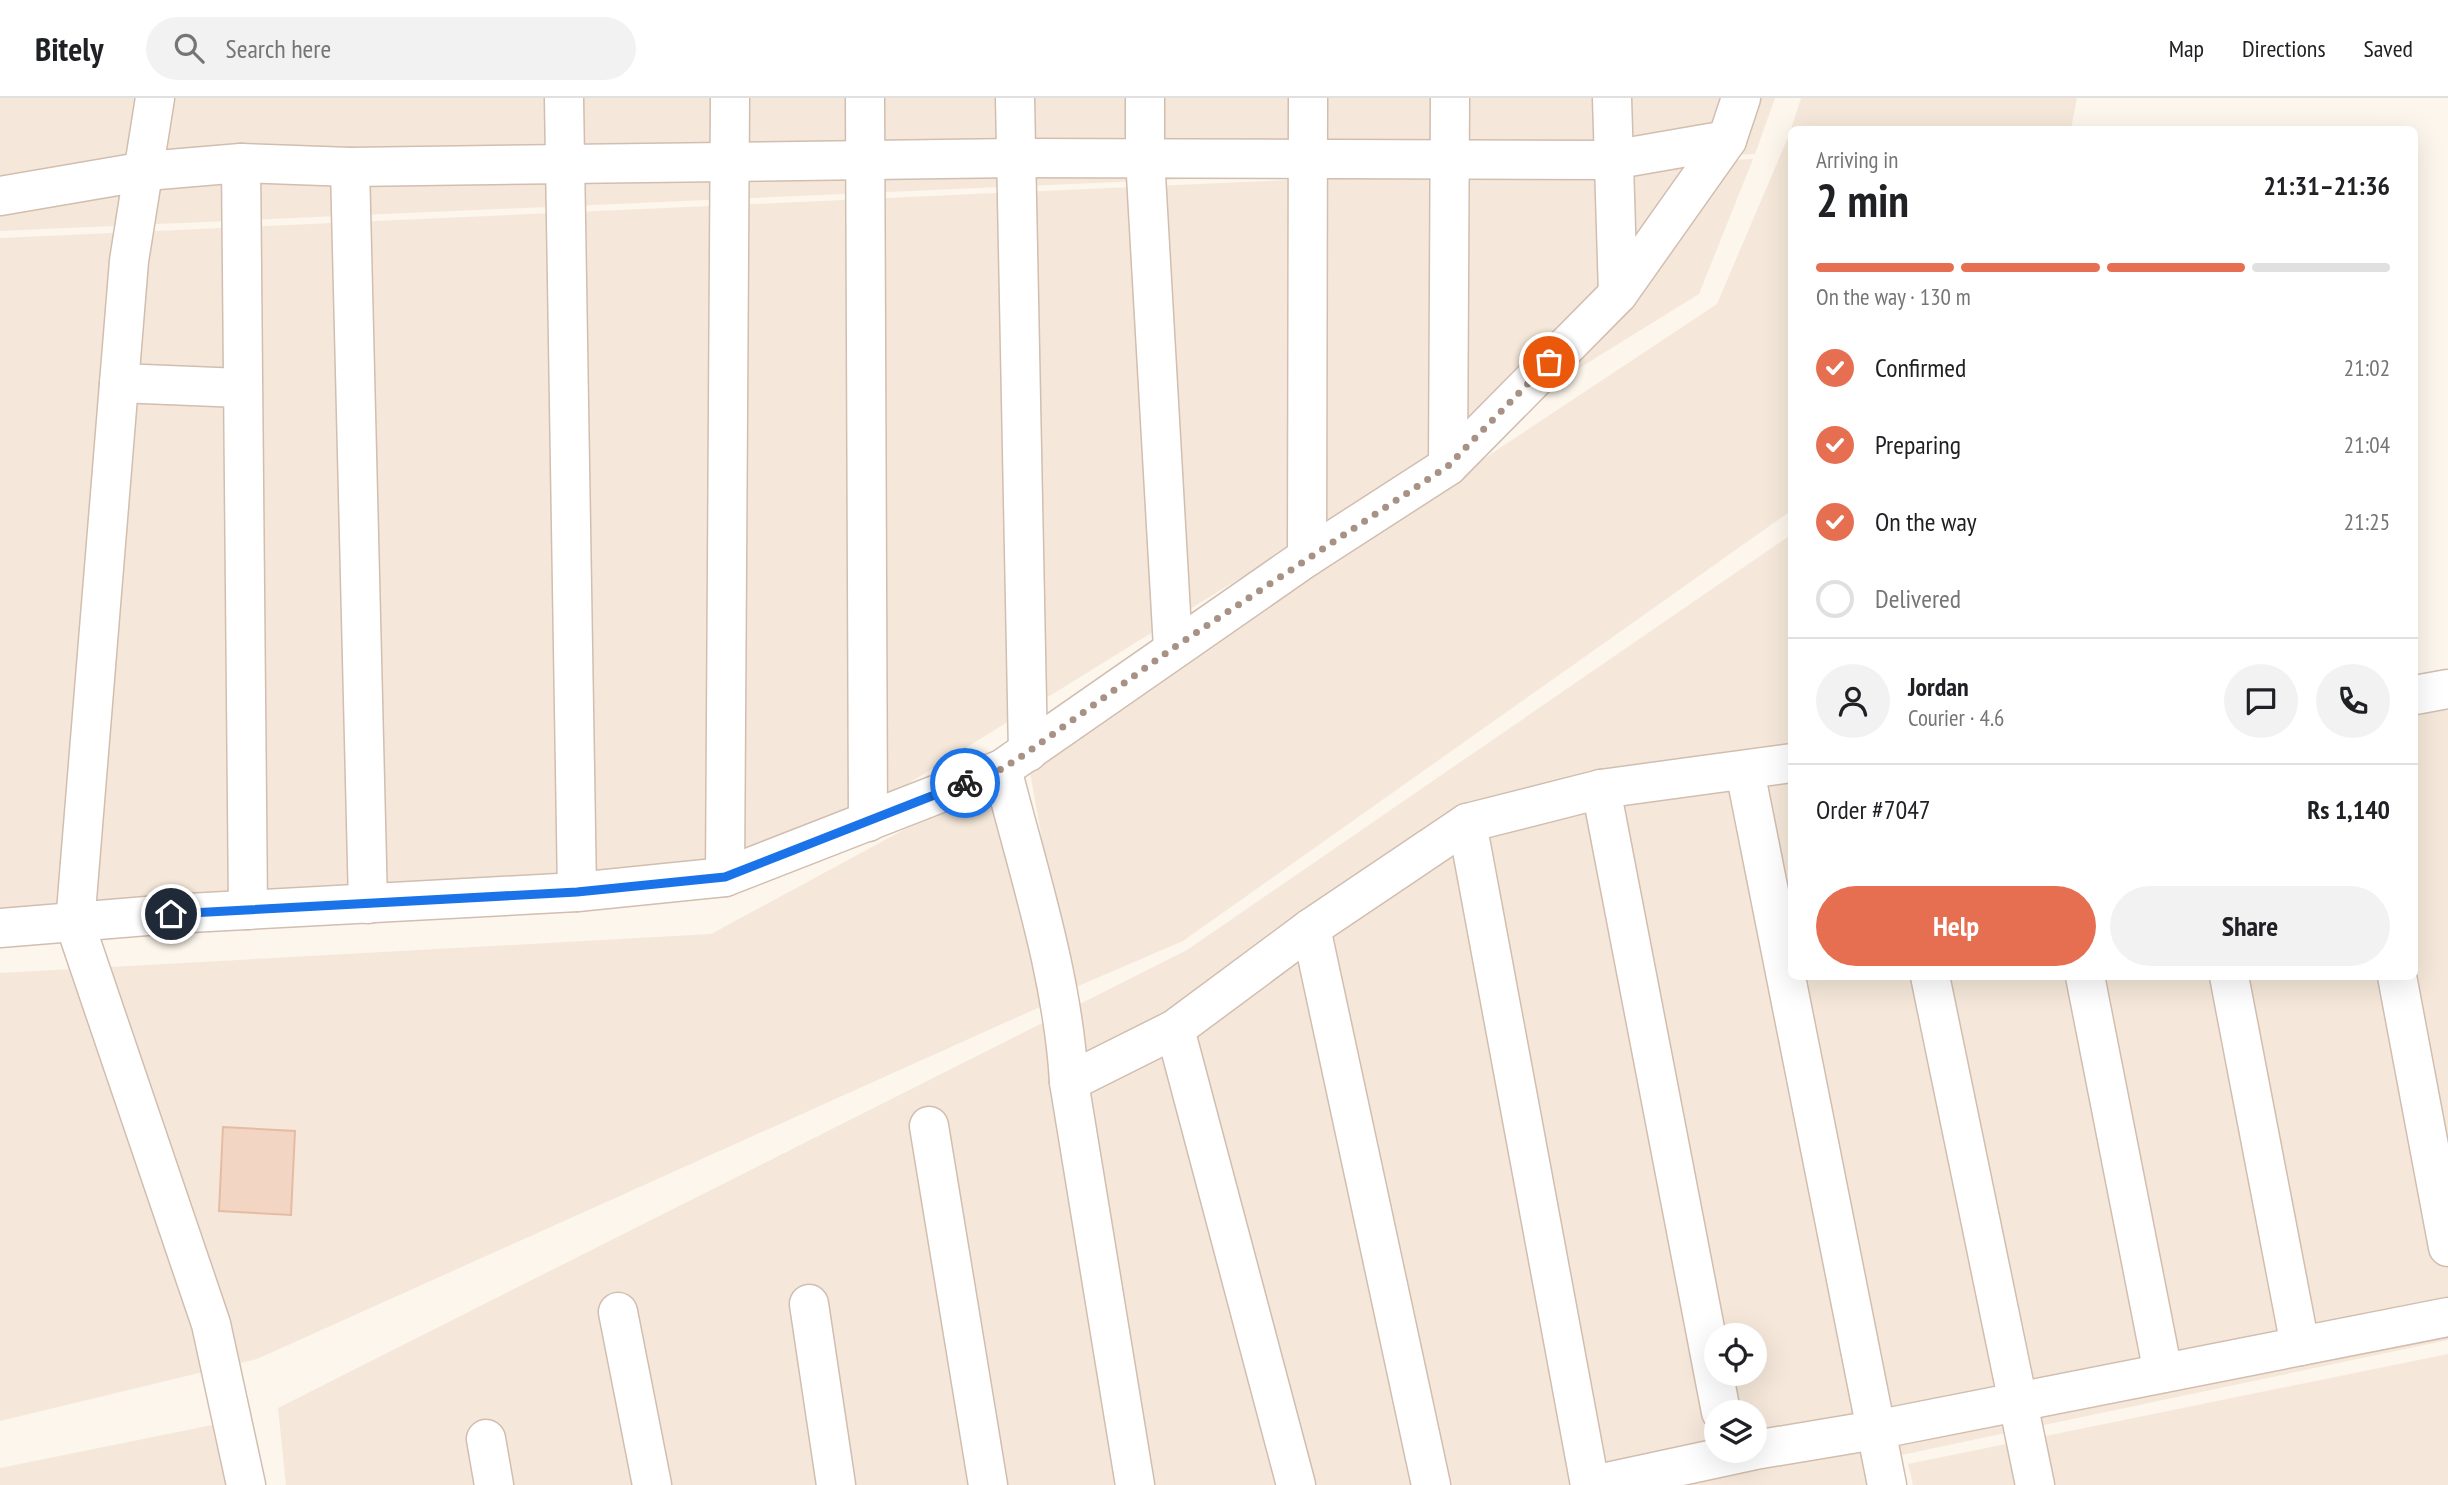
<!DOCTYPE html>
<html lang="en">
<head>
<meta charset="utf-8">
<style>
  body { margin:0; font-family:"PT Sans Narrow",sans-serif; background:#f2f2f2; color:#202124; height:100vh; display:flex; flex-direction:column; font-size:26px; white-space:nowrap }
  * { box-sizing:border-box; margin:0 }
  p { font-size:23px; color:#757577 }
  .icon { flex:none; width:38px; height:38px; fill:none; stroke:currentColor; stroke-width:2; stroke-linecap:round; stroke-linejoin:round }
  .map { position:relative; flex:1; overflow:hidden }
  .drawer { position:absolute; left:1788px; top:28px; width:630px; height:854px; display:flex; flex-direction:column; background:#fff; border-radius:10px; box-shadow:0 7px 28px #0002 }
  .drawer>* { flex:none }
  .controls { position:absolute; left:1704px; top:1225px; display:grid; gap:14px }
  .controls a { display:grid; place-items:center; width:63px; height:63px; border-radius:50%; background:#fff; box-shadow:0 7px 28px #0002; font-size:35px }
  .pin { position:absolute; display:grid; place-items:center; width:60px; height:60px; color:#fff; margin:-30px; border:4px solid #fff; border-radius:50%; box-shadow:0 2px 7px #0007 }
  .courier { position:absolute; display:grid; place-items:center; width:70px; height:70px; margin:-35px; border:5px solid #1a73e8; border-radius:50%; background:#fff; color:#222; box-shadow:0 2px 9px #0007 }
  .overview em { font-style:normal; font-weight:700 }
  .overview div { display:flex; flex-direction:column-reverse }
  .overview { display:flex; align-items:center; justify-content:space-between; height:119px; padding:0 28px }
  h1 { font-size:46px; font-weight:700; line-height:52px }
  .bar { display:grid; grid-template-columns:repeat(4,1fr); gap:10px 7px; align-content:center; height:84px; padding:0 28px }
  .bar i { height:9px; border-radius:5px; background:#e0e0e0 }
  .bar .current { background:#e76f51 }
  .bar p { grid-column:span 4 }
  .line { display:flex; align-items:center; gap:18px; padding:0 28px; border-top:2px solid #e0e0e0 }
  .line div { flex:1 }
  .round { display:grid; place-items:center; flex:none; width:74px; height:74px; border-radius:37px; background:#f2f2f2 }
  ol { padding:0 28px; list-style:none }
  li { display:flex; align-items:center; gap:21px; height:77px }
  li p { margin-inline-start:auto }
  li .icon { padding:7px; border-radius:50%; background:#e76f51; color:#fff; stroke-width:4 }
  li:last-child { color:#757577 }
  li i { width:38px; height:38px; border:4px solid #e0e0e0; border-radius:50% }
  .button { display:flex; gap:14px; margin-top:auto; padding:14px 28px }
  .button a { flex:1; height:80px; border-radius:42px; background:#e76f51; color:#fff; font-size:28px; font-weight:700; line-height:80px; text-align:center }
  .button a+a { background:#f2f2f2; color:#202124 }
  header { display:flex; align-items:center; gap:42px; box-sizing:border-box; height:98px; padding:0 35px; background:#fff; border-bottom:2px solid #e0e0e0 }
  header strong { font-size:33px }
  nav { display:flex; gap:38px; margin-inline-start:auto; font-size:24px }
  .search { width:490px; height:63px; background:#f2f2f2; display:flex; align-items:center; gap:18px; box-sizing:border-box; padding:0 24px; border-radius:38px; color:#757577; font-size:26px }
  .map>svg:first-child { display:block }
  .residential { fill:#f5e8da; fill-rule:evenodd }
  .building { fill:#f3d5c3; stroke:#e6bba3; stroke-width:2 }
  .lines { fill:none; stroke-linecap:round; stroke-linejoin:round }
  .minor-casing { stroke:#d1beb0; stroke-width:41 }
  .minor { stroke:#fff; stroke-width:38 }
  .done { stroke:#a89285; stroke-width:7; stroke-dasharray:0 12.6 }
  .route { stroke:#1a73e8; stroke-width:9 }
</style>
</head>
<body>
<header>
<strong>Bitely</strong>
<div class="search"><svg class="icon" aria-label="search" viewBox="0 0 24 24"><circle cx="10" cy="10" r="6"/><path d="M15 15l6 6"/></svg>Search here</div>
<nav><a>Map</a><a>Directions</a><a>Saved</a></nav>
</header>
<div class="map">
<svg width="2448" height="1387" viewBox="0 0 2448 1387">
  <rect width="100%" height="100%" fill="#fdf6ec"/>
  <g class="residential">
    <path d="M 0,0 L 1775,0 L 1755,56 L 0,133 Z"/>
    <path d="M 1801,0 L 2077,0 L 2071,31 L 1792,32 L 1792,412 L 1183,843 L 1069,892 L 1028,663 L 1717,206 L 1789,37 Z"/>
    <path d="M 1753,61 L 1699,196 L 725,799 L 0,823 L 0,140 Z"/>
    <path d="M 1792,436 L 1792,878 L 2415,878 L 2415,579 L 2448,575 L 2448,1242 L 1892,1359 L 1898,1387 L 286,1387 L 278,1310 L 1187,852 ZM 1717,1237 L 1755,1237 L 1755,1276 L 1717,1276 ZM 1717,1314 L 1755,1314 L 1755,1353 L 1717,1353 Z"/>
    <path d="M 1020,669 L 1051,904 L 257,1261 L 0,1323 L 0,875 L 711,836 Z"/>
    <path d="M 2448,1256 L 2448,1387 L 1913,1387 L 1908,1366 Z"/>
    <path d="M 212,1327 L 237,1387 L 0,1387 L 0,1370 Z"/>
  </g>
  <path class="building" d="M 223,1029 L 295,1033 L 291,1117 L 219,1113 Z"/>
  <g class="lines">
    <defs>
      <g id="minor">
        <path d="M 155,0 L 129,163 L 75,826 L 211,1226 L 246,1387"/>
        <path d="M 564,0 L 577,794"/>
        <path d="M 865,0 L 868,724"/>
        <path d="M 1015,0 L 1028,654"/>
        <path d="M 1145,0 L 1145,60 L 1173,550"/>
        <path d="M 1612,0 L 1618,196"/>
        <path d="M 241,65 L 248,812"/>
        <path d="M 350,69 L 368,806"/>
        <path d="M 0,98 L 146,73 L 241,65 L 350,69 L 1016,60 L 1612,62 L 1727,42"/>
        <path d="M 119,285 L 241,290"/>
        <path d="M 1448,368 L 1450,0"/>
        <path d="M 1307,459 L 1308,0"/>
        <path d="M 2415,597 L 2448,591"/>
        <path d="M 1002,671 C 1028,773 1063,878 1069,984 L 1135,1387"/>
        <path d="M 1745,673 L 1887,1387"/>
        <path d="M 1601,691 L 1721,1314"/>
        <path d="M 1467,725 L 1590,1387"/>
        <path d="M 725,779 L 730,0"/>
        <path d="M 0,830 L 171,816 L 577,794 L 725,779 L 1002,671 L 1307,459 L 1448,368 L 1618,196 L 1727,42 L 1741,0"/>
        <path d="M 1311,830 L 1431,1387"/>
        <path d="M 1930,878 L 2035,1387"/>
        <path d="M 2085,878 L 2163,1275"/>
        <path d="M 2229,878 L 2300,1248"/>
        <path d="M 2397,878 L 2448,1149"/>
        <path d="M 1175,931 L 1296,1387"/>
        <path d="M 1069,984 L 1175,931 L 1311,830 L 1467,725 L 1601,691 L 1792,665"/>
        <path d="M 929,1028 L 988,1387"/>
        <path d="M 809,1206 L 836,1387"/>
        <path d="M 618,1214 L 652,1387"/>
        <path d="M 486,1341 L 494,1387"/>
        <path d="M 1755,1352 L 1875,1332 L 2448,1219"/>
        <path d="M 1593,1387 L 1751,1353"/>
      </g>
    </defs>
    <use href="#minor" class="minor-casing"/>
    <use href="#minor" class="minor"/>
  </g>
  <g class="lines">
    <path class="done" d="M 965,685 L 1002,671 L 1028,654 L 1173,550 L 1448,368 L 1549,264"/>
    <path class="route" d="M 171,816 L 577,794 L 725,779 L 965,685"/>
  </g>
</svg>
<div class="controls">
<a><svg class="icon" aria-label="locate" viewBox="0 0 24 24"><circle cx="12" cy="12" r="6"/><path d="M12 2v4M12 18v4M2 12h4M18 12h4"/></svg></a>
<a><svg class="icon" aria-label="layers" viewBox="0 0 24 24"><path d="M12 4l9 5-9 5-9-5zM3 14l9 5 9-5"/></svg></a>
</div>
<div class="pin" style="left:1549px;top:264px;background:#ea580c"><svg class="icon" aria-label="bag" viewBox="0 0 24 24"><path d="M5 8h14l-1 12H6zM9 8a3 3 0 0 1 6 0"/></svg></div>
<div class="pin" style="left:171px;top:816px;background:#1f2937"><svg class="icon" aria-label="home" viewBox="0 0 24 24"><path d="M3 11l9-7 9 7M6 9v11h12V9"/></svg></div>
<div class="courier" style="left:965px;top:685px"><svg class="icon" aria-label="bike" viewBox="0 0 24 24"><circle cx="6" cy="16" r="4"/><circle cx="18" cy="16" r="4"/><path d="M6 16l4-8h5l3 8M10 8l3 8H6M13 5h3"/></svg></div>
<section class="drawer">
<div class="overview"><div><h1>2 min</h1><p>Arriving in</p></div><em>21:31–21:36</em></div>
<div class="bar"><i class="current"></i><i class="current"></i><i class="current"></i><i></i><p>On the way · 130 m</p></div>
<ol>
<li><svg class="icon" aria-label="check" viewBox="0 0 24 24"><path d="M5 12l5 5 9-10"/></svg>Confirmed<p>21:02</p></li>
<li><svg class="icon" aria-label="check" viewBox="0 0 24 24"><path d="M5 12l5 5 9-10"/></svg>Preparing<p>21:04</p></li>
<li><svg class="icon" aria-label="check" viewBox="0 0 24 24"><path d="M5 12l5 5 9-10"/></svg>On the way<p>21:25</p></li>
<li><i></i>Delivered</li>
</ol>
<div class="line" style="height:126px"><a class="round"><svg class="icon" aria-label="person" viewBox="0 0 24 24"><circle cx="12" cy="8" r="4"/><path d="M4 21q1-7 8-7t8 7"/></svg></a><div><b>Jordan</b><p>Courier · 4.6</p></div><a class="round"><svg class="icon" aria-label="chat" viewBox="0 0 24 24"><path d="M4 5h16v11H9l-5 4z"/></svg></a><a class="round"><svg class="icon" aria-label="phone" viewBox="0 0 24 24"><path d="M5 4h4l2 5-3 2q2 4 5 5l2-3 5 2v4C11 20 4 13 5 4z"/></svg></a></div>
<div class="line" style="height:91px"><div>Order #7047</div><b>Rs 1,140</b></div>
<div class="button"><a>Help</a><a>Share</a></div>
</section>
</div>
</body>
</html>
